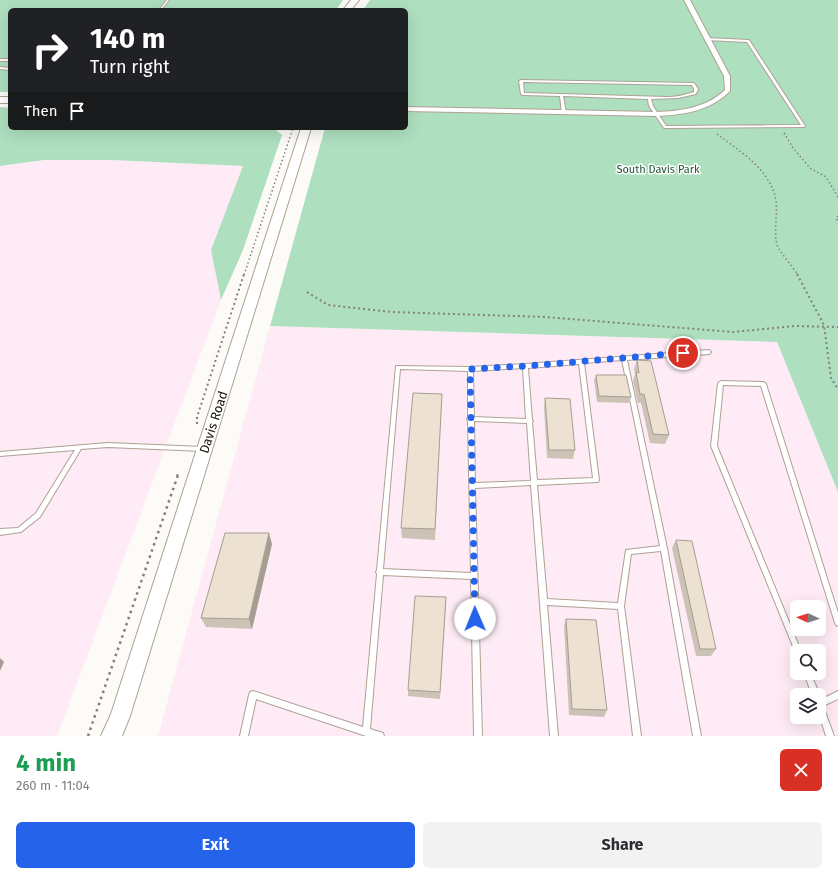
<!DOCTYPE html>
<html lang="en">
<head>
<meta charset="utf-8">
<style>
	:root { --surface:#fff; --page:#f2f2f3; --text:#2b2b33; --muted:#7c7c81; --accent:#2563eb }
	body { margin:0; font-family:"Fira Sans",sans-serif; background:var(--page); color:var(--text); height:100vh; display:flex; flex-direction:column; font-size:15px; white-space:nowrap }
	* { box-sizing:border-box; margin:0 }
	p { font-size:13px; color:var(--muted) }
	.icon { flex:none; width:22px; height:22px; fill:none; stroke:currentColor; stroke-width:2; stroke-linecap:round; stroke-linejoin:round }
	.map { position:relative; height:736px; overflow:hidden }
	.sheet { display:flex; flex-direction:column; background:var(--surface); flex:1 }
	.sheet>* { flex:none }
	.guide { position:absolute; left:8px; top:8px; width:400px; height:122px; border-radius:6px; box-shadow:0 4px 16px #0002; background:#202124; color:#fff; overflow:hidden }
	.needle { width:26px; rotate:273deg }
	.tools { position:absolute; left:790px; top:600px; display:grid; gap:8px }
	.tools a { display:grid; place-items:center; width:36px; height:36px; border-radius:6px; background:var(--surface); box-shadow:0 4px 16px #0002; font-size:20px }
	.pin { position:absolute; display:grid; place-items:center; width:34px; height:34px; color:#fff; margin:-17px; border:2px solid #fff; border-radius:50%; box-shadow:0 1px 4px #0007 }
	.me { position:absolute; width:44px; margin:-22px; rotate:359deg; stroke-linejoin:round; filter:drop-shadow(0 0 3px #0008) }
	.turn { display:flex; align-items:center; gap:14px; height:84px; padding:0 16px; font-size:18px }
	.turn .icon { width:52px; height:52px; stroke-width:2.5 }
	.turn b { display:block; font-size:28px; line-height:34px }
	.then { display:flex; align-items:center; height:38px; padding:0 16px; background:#0003; gap:8px; font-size:15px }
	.round { display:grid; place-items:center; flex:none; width:42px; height:42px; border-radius:6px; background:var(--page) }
	.head { display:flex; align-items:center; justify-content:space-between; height:68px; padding:0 16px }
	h1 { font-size:24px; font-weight:700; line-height:30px; color:#1e9e55 }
	.action { display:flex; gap:8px; margin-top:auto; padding:8px 16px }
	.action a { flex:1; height:46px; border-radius:6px; background:var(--accent); color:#fff; font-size:16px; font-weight:700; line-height:46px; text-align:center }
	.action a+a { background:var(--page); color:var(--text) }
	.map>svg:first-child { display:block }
	.industrial { fill:#feebf5; fill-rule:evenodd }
	.green { fill:#aedfbf }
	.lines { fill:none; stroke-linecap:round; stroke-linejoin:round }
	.lane-casing { stroke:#aea193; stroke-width:2 }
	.street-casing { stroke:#aea193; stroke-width:2 }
	.secondary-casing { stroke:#aea193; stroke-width:2 }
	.path-far2 { stroke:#83807c; stroke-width:1.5; stroke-dasharray:1.5 2.5; stroke-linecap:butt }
	.path-far1 { stroke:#83807c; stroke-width:2; stroke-dasharray:2 3; stroke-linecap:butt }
	.path { stroke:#83807c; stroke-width:2.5; stroke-dasharray:2.5 4; stroke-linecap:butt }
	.lane { fill:#fff; fill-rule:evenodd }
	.street { fill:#fff; fill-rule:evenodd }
	.secondary { fill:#fff; fill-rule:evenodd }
	.wall { fill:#ccc2b5 }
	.shaded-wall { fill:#a69e93 }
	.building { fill:#ede2d2; stroke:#a69e93 }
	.route { stroke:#2563eb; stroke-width:7; stroke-dasharray:0 12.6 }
	.labels { text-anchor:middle; stroke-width:3; stroke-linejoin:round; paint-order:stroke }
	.far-park-label { font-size:11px; fill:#1d5033; stroke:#fff }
	.street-label { font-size:13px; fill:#14100b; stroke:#fff }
</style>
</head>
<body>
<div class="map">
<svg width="838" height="736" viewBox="0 0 838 736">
	<rect width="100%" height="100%" fill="#fdfbf8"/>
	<g class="industrial">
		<polygon points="44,160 111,160 243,166 211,250 221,300 57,736 0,736 0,166"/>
		<path d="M270,326L777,342L838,492V736H158ZM797,607H819V629H797ZM797,651H819V673H797ZM797,695H819V717H797Z"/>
	</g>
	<g class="green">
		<polygon points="0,0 343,0 336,10 10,10 10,92 0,92"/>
		<polygon points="370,0 838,0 838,492 777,342 270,326 325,128 406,128 406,10 363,10"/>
		<polygon points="0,107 10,108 10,128 274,128 282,135 243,250 221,300 211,250 243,166 111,160 44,160 0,166"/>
	</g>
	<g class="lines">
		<defs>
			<g id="lane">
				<polygon points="167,0 169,0 161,10 159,10"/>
				<path d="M707,38L749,40L805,126L804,127L665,128H664L649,106L648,99L563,96L566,113L564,114L562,113L560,96L523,95L521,94L519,81L521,80L693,83H694L698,89L696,94L678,98L651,99L653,106L666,126L801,125L747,42L706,40V38ZM523,82L692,85L694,89V92C685,95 676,97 667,97L524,93Z"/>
				<rect x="0" y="59" width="10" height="2"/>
				<polygon points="0,67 10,68 10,70 0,69"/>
				<path d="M709,350L711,352L709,354L627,360L667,548L701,736H693L661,551L631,554L624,606L641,736H633L618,609L547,605L558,736H550L531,485L475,488L482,736H474L471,579L383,575L370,729L383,733L384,736H366L256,699L248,736H240L249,695L250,692L253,691L363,727L377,574L376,572L377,570L396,366L470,367L525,364ZM622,360L660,546L626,550L618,603L547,599L537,485L598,482L599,480L584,363ZM579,364L593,478L537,480L532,422L533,421L532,420L528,368ZM523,368L526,419L474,417L473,371ZM400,369L468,371V417L467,419L468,421L471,573L383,569ZM474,421L527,423L531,481L475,483Z"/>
				<polygon points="721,381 763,382 765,383 766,384 838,613 838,626 836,625 835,623 761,386 723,385 717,446 801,651 797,651 797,654 796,653 795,651 711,446 718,383"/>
				<polygon points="108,443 203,447 205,447 206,449 205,451 203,451 108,447 81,449 40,517 21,532 0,535 0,529 18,528 36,513 75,450 0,456 0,452"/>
				<polygon points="804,673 810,673 820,695 819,696 819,695 812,695"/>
				<polygon points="838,691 838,699 823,706 834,736 826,736 819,714 819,699 820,700"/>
			</g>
			<path id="street" d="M684,0H690L730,76V91C710,111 683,115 656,116L406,111V107L656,112C681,111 706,108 725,90L724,76Z"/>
			<g id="secondary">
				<polygon points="351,0 359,0 351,10 343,10"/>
				<rect x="0" y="97" width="10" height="6"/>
				<polygon points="301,128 311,128 130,716 122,736 101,736 111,714"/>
			</g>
		</defs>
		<use href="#lane" class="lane-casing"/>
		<use href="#street" class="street-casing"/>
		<use href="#secondary" class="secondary-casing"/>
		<g class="path-far2">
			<polyline points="784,133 793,148 810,168 826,177 838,197"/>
			<path d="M717,134C738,150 768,168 775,196C779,212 773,229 777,245C779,251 793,267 798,275"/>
			<polyline points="838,216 836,218 838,221"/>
			<polyline points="244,275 293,128"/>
		</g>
		<g class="path-far1">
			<polyline points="797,274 824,325 831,378 838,389"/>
			<polyline points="307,292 328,305 392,312 545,317 733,332 795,326 838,327"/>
			<polyline points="197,424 197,417 244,274"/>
			<polyline points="177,476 179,472"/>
		</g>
		<polyline class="path" points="88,736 178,475"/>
		<use href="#lane" class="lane"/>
		<use href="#street" class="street"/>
		<use href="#secondary" class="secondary"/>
	</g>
	<g class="wall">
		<polygon points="637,360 669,435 665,444 650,443 641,403 638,403 633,381 635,374 634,369"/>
		<polygon points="596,375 631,397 629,403 597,402 594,380"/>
		<polygon points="442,394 435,540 402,538 401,528"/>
		<polygon points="545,398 575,450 573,459 547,458 544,407"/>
		<polygon points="676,540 716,649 711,656 696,656 672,548"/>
		<polygon points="272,544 252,629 206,627 201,618"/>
		<polygon points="446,597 440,699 408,696 408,690"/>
		<polygon points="566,619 607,710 604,717 569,715 564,626"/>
	</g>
	<g class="shaded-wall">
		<polygon points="269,533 272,544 252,629 249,619"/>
		<polygon points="0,658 4,662 0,671"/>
	</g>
	<g class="building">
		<polygon points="637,360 651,361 669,435 653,434 644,394 640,394 636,372 639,373"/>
		<polygon points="596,375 626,375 631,397 599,396"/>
		<polygon points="413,393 442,394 435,529 401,528"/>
		<polygon points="545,398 570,399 575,450 549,450"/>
		<polygon points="225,533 269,533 249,619 201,618"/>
		<polygon points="676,540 692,541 716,649 700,649"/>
		<polygon points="415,596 446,597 440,692 408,690"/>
		<polygon points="566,619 596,620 607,710 572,709"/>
	</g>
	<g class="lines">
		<polyline class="route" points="475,619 470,369 526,366 683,353"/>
	</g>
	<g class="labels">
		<g class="far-park-label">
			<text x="658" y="173">South Davis Park</text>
		</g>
		<g class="street-label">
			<text transform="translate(213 422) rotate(-72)" y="5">Davis Road</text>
		</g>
	</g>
</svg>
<div class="tools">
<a><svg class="needle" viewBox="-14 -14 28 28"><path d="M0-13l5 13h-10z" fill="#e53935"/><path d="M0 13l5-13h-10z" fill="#7c7c81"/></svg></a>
<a><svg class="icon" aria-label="search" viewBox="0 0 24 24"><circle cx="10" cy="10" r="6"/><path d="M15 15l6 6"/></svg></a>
<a><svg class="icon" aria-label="layers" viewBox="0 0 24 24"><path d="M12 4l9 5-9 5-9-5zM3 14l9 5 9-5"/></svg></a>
</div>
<div class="pin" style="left:683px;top:353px;background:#d93025"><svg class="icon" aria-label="arrive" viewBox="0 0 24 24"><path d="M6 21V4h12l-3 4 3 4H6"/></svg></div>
<svg class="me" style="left:475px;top:619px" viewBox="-20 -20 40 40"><circle r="19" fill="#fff"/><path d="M0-13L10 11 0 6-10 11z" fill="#2563eb"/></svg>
<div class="guide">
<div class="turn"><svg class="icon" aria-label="right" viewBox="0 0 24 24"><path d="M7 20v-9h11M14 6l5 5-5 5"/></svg><div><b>140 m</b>Turn right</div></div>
<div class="then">Then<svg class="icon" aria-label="arrive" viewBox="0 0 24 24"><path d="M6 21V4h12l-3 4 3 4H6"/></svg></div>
</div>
</div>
<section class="sheet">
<div class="head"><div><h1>4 min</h1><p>260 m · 11:04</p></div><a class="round" style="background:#d93025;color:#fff"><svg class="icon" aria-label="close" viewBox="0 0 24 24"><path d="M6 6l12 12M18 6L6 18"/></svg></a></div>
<div class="action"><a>Exit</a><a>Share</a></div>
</section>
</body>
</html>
